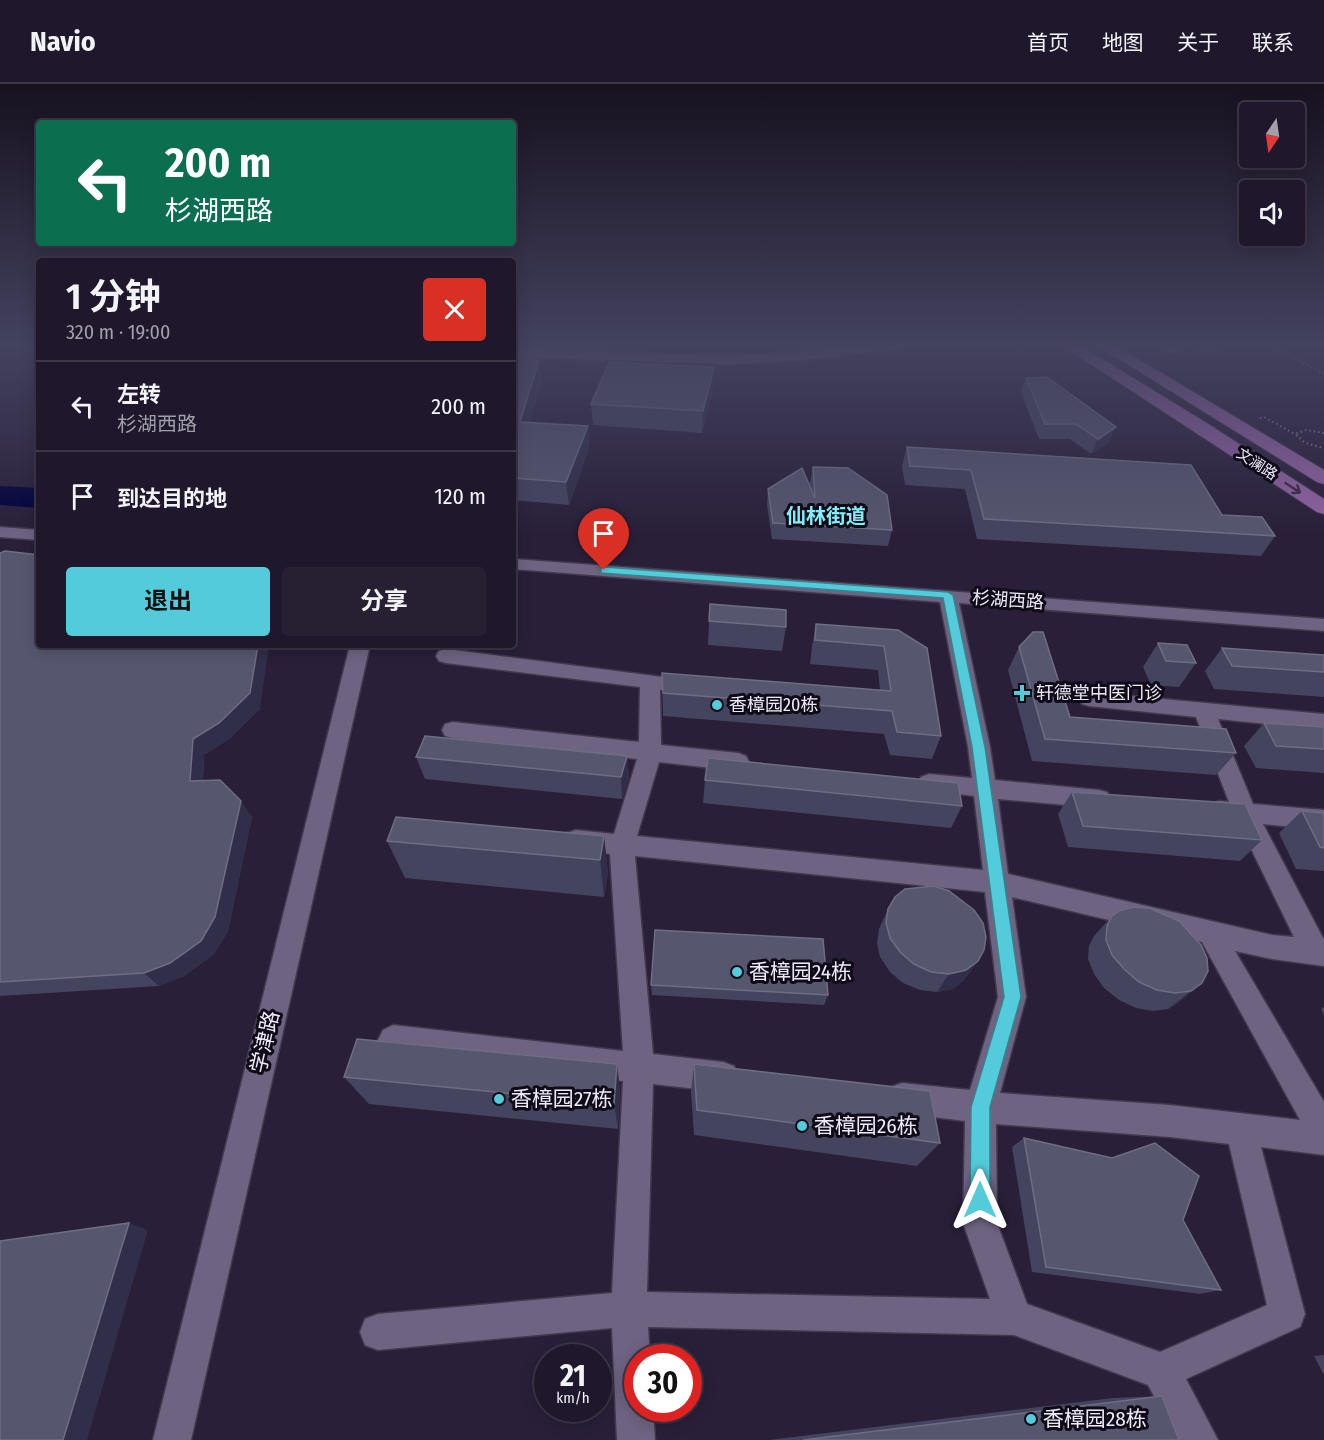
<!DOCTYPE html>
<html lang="zh">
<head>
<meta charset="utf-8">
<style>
	:root { --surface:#1f172b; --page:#272033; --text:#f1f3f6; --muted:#a19fa9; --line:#3c3647; --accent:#53cbdb }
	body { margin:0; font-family:"Fira Sans Condensed","Noto Sans SC",sans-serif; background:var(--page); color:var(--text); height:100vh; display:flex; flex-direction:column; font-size:22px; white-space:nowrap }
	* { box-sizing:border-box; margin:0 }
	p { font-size:20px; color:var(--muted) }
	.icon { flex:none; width:33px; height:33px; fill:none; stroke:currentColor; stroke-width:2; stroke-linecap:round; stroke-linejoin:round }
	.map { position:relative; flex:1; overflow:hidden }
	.sheet { position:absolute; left:36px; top:174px; width:480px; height:390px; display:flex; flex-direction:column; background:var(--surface); border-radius:6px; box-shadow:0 3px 15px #0003,0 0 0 2px var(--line) }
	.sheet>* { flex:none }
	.top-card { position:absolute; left:36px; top:36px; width:480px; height:126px; border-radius:6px; box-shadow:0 3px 15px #0003,0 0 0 2px var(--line); background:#0b6e4f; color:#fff; overflow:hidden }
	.needle { width:39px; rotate:193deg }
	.tools { position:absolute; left:1239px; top:18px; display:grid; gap:12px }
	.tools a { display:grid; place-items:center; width:66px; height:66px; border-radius:6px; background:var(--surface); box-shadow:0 3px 15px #0003,0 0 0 2px var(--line); font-size:30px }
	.speed { position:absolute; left:534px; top:1260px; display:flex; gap:12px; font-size:30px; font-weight:700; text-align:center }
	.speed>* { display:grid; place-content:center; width:78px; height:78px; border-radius:50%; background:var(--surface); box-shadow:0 3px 15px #0003,0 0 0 2px var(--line); line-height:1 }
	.speed small { font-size:15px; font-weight:400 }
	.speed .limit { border:9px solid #d22; background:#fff; color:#111 }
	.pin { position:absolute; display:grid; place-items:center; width:51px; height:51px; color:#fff; margin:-62px -26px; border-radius:50% 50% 50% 0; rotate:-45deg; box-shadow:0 0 6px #0007 }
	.pin .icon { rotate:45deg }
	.me { position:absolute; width:66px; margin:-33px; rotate:0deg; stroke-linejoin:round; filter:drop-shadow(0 0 4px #0008) }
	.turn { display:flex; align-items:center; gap:21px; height:126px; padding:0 30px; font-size:27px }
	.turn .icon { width:78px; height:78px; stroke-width:2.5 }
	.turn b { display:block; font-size:42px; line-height:51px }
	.round { display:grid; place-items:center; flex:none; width:63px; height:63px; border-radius:6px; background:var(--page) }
	.summary { display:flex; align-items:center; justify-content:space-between; height:102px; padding:0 30px }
	h1 { font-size:36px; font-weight:700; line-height:45px }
	.button { display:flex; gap:12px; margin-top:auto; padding:12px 30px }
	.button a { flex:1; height:69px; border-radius:6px; background:var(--accent); color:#111; font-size:24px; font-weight:700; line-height:69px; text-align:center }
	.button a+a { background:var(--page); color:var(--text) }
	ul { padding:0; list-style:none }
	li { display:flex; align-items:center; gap:18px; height:90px; padding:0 30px; border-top:2px solid var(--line) }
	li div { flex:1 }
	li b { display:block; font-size:22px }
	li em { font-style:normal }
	header { display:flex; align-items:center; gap:36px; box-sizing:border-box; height:84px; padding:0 30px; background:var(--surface); border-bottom:2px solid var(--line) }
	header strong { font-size:28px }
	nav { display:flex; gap:33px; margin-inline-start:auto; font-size:21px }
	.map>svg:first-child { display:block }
	.water { fill:#00003b }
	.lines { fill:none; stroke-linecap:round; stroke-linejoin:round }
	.minor-casing { stroke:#42394f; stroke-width:3 }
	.major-casing { stroke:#42394f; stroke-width:2 }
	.path { stroke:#81798f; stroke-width:2; stroke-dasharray:1.5 3; stroke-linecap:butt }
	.minor { fill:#6e6381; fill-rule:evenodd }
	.major { fill:#9263a4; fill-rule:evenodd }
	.wall { fill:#44445f }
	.shaded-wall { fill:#312e49 }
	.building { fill:#56566f; stroke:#6e6d85; stroke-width:1.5 }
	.oneway { stroke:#3e2a48 }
	.route { fill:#53cbdb; stroke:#36848e; stroke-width:1.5 }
	.poi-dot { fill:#53cbdb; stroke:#100c17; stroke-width:2 }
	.labels { text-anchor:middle; stroke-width:6; stroke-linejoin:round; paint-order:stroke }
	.far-street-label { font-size:15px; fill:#eee8f9; stroke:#100c17 }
	.street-label { font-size:18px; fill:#eee8f9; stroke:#100c17 }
	.poi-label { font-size:18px; fill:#eee8f9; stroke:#100c17; text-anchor:start }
	.far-district-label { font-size:20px; font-weight:bold; fill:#83edfc; stroke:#100c17 }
	.near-poi-label { font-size:21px; fill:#eee8f9; stroke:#100c17; text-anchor:start }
	.near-street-label { font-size:21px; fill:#eee8f9; stroke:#100c17 }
</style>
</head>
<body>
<header>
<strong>Navio</strong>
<nav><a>首页</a><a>地图</a><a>关于</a><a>联系</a></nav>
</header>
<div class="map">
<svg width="1324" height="1356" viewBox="0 0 1324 1356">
	<rect width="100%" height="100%" fill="#291f39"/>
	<polygon class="water" points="0,402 39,404 39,424 0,421"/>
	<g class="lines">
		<defs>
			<g id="minor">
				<polygon points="869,260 909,260 903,264 802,276 729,280 513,273 513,265 729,272 802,268"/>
				<polygon points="1157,260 1172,260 1179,266 1177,269 1169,269"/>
				<polygon points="0,443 39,446 39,456 0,453"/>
				<path d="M513,475L1324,535V547L959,519L990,663L995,696L1099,706L1107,708L1111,715L1107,722L1099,724L998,715L1008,790L1272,851L1294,853L1238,738L1211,734L1207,727L1211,720L1219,717L1229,718L1196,633L1089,622L1082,620L1079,615L1082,610L1089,608L1324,630V646L1218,635L1253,720L1324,726V746L1263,740L1324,856V882L1272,875L1235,867L1324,1018V1071L1261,1063L1305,1230L1300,1243L1186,1295L1218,1356H1178L1148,1301L1014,1251L648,1243L650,1274H638V1324H653L655,1356H617L612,1244L378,1266L365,1261L360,1248L365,1235L378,1230L612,1209L623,997L393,971L383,966L378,956L383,946L393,941L623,967L610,770L567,763L564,756L567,749L576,746L614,750L637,675L453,654L445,652L442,646L445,640L453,638L639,658L640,603L446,579L439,577L436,572L439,567L446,565L670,594L673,599L670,604L660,606L661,661L738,669L746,672L749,678L746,684L738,687L659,678L637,752L983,786L974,712L921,705L917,699L921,693L929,690L972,694L968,663L940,518L513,485ZM635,772L985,808L998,913L970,1006L902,999L891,1003L887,1014L891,1025L902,1029L965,1037L963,1139L990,1215L647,1208L653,1000L723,1008L734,1004L738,993L734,982L723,978L653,970ZM1012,813L1202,858L1300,1036L1170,1021L1000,1009L1026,913ZM996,1040L1170,1053L1229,1060L1267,1221L1160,1268L1027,1220L997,1139Z"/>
				<polygon points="350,561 370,561 191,1356 153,1356"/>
			</g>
			<g id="major">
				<polygon points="1060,260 1078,260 1213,343 1324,415 1324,430 1317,428"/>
				<polygon points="1095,260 1113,260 1324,386 1324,400 1317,398"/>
			</g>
		</defs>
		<use href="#minor" class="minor-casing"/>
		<use href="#major" class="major-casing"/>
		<g class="path">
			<polyline points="1267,260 1324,290"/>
			<polyline points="1188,270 1246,260"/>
			<polyline points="1260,334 1264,333 1295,350"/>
			<polyline points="1324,349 1306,346 1295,350 1305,359 1324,364"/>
		</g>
		<use href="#minor" class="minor"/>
		<use href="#major" class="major"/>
	</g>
	<g class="wall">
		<polygon points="513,274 542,297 529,339 588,342 589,364 569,421 513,416"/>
		<polygon points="1026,294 1109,358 1091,370 1070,355 1039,355 1021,308"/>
		<polygon points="713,304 702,349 593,341 591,320"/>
		<polygon points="907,363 1222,431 1275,452 1261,472 977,455 965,405 905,401 902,382"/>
		<polygon points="813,383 892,446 888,462 772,455 767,421 768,405 810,404 810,399"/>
		<polygon points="0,469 260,625 229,655 204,671 203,696 252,733 228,847 214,870 184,892 159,902 0,912"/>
		<polygon points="710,520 786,543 782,567 708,561"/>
		<polygon points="816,540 898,546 941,652 932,675 890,671 884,650 663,632 662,589 880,606 878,586 810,580 812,563"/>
		<polygon points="1158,559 1196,579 1179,603 1151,601 1143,583"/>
		<polygon points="1019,563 1070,633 1236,669 1216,691 1032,677 1008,586"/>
		<polygon points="1222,564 1324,571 1324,613 1214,605 1205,587"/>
		<polygon points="1264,639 1324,643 1324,689 1256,684 1244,662"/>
		<polygon points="627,672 629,694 622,715 425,695 416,673"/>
		<polygon points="705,696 962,722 951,744 703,719"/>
		<polygon points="1072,708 1262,756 1240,777 1068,763 1058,730"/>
		<polygon points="1302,727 1324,729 1324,787 1296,785 1279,749"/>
		<polygon points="604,752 608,789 604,813 405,794 387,757"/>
		<polygon points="888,825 978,877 964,896 953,905 937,908 920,906 903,899 890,888 880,873 877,859 879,845"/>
		<polygon points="1112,832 1202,899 1179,918 1168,925 1153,927 1136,924 1119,916 1104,904 1094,890 1088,875 1089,862 1094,852"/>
		<polygon points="651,901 828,911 824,921 652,911"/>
		<polygon points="1324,923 1324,932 1321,925"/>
		<polygon points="617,980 620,1008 618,1045 369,1020 344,993"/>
		<polygon points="694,980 940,1059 917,1082 694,1051 691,1008"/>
		<polygon points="1024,1054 1183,1136 1221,1206 1200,1210 1032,1188 1012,1063"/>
		<polygon points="1324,1271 1324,1291 1314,1272"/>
		<polygon points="1162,1312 1179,1356 769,1356 1113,1314"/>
	</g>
	<g class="shaded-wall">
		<polygon points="539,276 542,297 523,360 520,338"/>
		<polygon points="714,283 713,304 702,349 703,327"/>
		<polygon points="588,342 589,364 569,421 566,398"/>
		<polygon points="1116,343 1109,358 1091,370 1098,355"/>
		<polygon points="258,561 269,561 260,625 229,655 204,671 202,712 190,697 193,655"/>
		<polygon points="627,672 629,694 622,715 621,693"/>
		<polygon points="241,717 252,733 228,847 214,870 184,892 159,902 144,889"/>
		<polygon points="604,752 608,789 604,813 600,776"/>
		<polygon points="978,877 964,896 953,905 937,908 949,890"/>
		<polygon points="1202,899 1179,918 1168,925 1191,907"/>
		<polygon points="617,980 620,1008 618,1045 614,1020"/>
		<polygon points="129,1139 148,1146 87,1356 63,1356"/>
	</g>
	<g class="building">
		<polygon points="513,274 539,276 520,338 588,342 566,398 513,394"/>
		<polygon points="609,278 714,283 703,327 591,320"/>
		<polygon points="1047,293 1116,343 1098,355 1076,340 1045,340 1026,294"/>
		<polygon points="907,363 1191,381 1222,431 1262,433 1275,452 984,435 971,386 910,382"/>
		<polygon points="813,383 848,384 887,411 892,446 773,439 768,405 802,384 815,414"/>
		<polygon points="5,467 39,471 39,561 258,561 250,609 219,639 193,655 190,697 220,696 241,717 215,833 201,857 170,879 144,889 0,898 0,469"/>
		<polygon points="710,520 786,526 786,543 709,537"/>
		<polygon points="816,540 898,546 927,564 941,652 897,648 892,627 663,609 662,589 891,607 884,562 815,556"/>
		<polygon points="1033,548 1043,548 1070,633 1226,645 1236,669 1045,655 1019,563"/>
		<polygon points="1158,559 1187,561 1196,579 1166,577"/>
		<polygon points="1222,564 1324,571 1324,588 1232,582"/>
		<polygon points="1264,639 1324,643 1324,665 1276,662"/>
		<polygon points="425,652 627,672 621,693 416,673"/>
		<polygon points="708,674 958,699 962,722 705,696"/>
		<polygon points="1072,708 1245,720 1262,756 1083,742"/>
		<polygon points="1302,727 1324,729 1324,764 1320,763"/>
		<polygon points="396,733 604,752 600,776 387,757"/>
		<polygon points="934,802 949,807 974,826 983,839 986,853 984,866 978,877 966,886 949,890 931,888 914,880 900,868 890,854 886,839 888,825 895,813 905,805"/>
		<polygon points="1134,823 1149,824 1179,837 1201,861 1207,874 1208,887 1202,899 1191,907 1175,909 1157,906 1139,898 1124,885 1112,871 1106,856 1107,842 1112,832 1121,826"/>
		<polygon points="655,846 823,855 828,911 651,901"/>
		<polygon points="357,955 617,980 614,1020 344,993"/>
		<polygon points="694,980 930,1007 940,1059 697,1026"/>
		<polygon points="1024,1054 1112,1074 1155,1059 1199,1092 1183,1136 1221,1206 1046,1183"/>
		<polygon points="129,1139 63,1356 0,1356 0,1157"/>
		<polygon points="1162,1312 1179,1356 803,1356"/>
	</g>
	<defs><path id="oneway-shaft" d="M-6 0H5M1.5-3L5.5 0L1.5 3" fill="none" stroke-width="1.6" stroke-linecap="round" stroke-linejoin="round" transform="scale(1.5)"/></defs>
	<use class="oneway" href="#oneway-shaft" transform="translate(1293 404) rotate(33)"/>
	<linearGradient id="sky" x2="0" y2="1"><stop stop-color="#17111f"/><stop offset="0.58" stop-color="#43425f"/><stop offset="1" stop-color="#43425f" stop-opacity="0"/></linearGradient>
	<rect width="1324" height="450" fill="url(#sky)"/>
	<polygon class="route" points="604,483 948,508 953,511 985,663 1021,913 990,1023 990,1116 987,1123 980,1126 973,1123 970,1116 971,1023 1004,913 972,663 943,514 601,489 601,484"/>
	<g class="poi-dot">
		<path d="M1019 600h6v6h6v6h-6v6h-6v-6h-6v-6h6z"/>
		<circle cx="717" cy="621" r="6"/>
		<circle cx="737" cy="888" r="6"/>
		<circle cx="499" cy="1015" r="6"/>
		<circle cx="802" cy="1042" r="6"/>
		<circle cx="1031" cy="1335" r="6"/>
	</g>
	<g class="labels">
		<g class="far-street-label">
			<text transform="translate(1257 380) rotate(33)" y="5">文澜路</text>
		</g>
		<g class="street-label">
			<text transform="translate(1008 516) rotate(4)" y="6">杉湖西路</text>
		</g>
		<g class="poi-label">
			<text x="1036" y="615">轩德堂中医门诊</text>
			<text x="729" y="627">香樟园20栋</text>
		</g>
		<g class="far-district-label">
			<text x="826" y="439">仙林街道</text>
		</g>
		<g class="near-poi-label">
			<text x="749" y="895">香樟园24栋</text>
			<text x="511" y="1022">香樟园27栋</text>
			<text x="814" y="1049">香樟园26栋</text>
			<text x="1043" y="1342">香樟园28栋</text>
		</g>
		<g class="near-street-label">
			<text transform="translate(265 958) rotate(-77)" y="7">学津路</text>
		</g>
	</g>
</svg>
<div class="tools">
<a><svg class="needle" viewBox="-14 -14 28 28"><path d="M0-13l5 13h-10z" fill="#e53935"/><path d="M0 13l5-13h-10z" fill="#a19fa9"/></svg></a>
<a><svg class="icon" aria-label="sound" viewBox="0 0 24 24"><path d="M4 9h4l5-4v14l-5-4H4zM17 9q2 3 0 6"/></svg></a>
</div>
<div class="speed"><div>21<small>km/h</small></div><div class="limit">30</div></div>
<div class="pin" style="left:604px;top:486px;background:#d93025"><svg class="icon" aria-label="arrive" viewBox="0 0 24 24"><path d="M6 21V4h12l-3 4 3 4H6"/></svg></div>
<svg class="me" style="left:980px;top:1116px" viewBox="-20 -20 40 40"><path d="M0-17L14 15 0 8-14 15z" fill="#53cbdb" stroke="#fff" stroke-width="4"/></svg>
<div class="top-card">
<div class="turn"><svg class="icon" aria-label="left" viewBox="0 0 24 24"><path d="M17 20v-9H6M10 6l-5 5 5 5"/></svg><div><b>200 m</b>杉湖西路</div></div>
</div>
<section class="sheet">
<div class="summary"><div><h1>1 分钟</h1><p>320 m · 19:00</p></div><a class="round" style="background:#d93025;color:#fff"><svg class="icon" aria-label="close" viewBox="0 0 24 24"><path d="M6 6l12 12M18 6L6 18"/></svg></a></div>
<ul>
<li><svg class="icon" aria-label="left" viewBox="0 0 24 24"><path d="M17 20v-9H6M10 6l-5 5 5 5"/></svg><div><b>左转</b><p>杉湖西路</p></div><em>200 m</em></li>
<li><svg class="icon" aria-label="arrive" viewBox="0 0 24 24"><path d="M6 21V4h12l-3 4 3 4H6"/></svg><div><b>到达目的地</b></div><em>120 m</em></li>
</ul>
<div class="button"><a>退出</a><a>分享</a></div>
</section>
</div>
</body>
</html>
